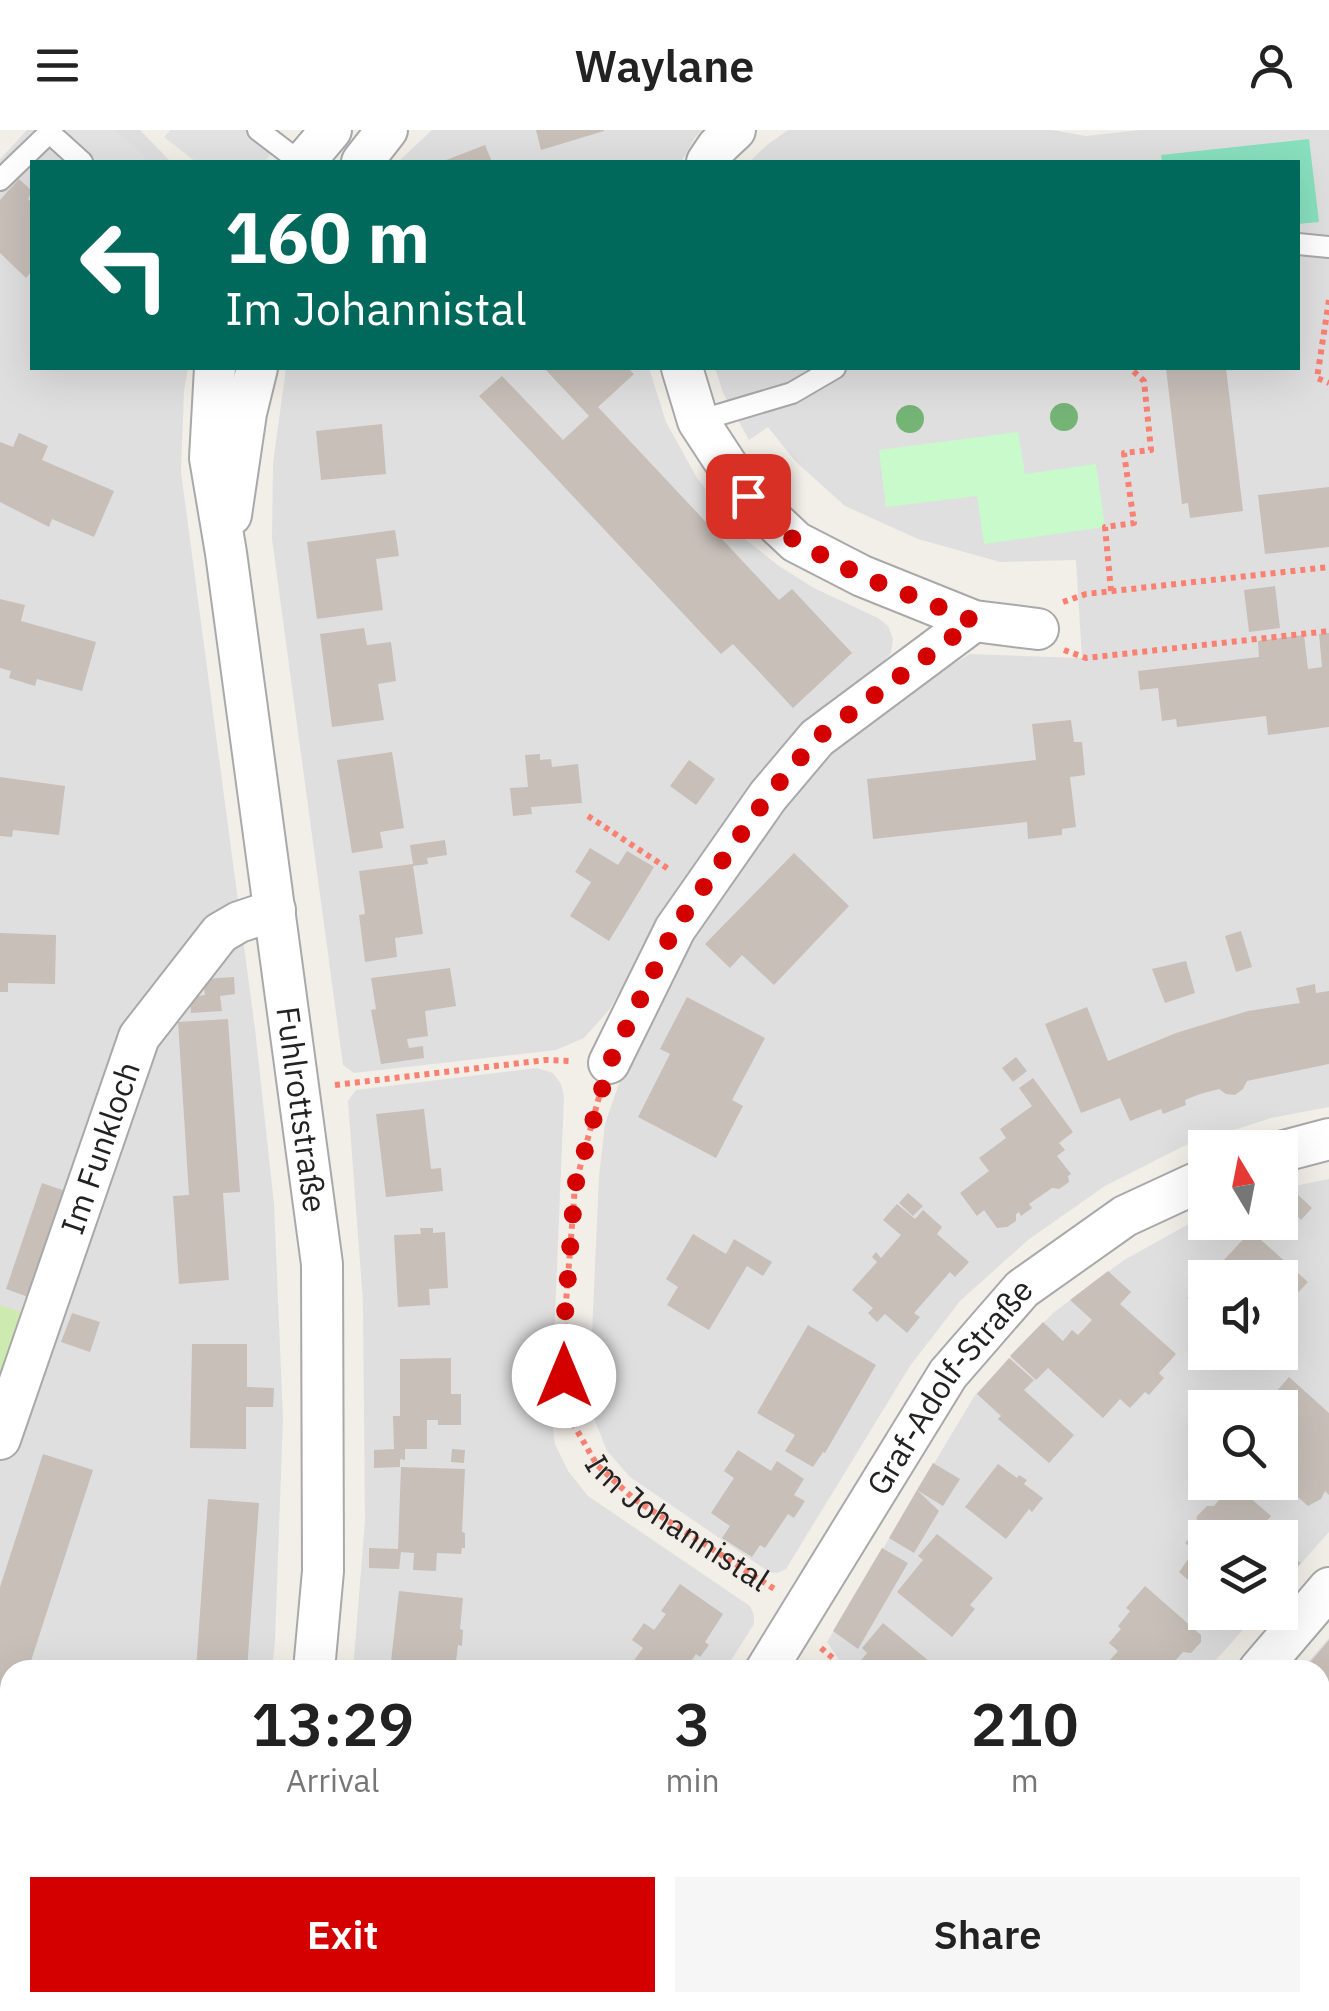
<!DOCTYPE html>
<html lang="en">
<head>
<meta charset="utf-8">
<style>
	:root { --surface:#fff; --page:#f6f6f6; --text:#222; --muted:#767676; --accent:#d40000 }
	body { margin:0; font-family:"IBM Plex Sans",sans-serif; background:var(--page); color:var(--text); height:100vh; display:flex; flex-direction:column; font-size:38px; white-space:nowrap }
	* { box-sizing:border-box; margin:0 }
	p { font-size:32px; color:var(--muted) }
	.icon { flex:none; width:55px; height:55px; fill:none; stroke:currentColor; stroke-width:2; stroke-linecap:round; stroke-linejoin:round }
	.map { position:relative; flex:1; overflow:hidden }
	.drawer { position:absolute; left:0px; top:1530px; width:1330px; height:352px; display:flex; flex-direction:column; background:var(--surface); border-radius:30px 30px 0 0; box-shadow:0 10px 40px #0002 }
	.drawer>* { flex:none }
	.hud { position:absolute; left:30px; top:30px; width:1270px; height:210px; border-radius:0px; box-shadow:0 10px 40px #0002; background:#00695c; color:#fff; overflow:hidden }
	.needle { width:65px; rotate:350deg }
	.tools { position:absolute; left:1188px; top:1000px; display:grid; gap:20px }
	.tools a { display:grid; place-items:center; width:110px; height:110px; border-radius:0px; background:var(--surface); box-shadow:0 10px 40px #0002; font-size:50px }
	.pin { position:absolute; display:grid; place-items:center; width:85px; height:85px; color:#fff; margin:-42px; border-radius:20px; box-shadow:0 5px 15px #0006 }
	.me { position:absolute; width:110px; margin:-55px; rotate:0deg; stroke-linejoin:round; filter:drop-shadow(0 0 8px #0008) }
	.turn { display:flex; align-items:center; gap:35px; height:210px; padding:0 30px; font-size:45px }
	.turn .icon { width:130px; height:130px; stroke-width:2.5 }
	.turn b { display:block; font-size:70px; line-height:85px }
	.eta { display:flex; justify-content:space-evenly; align-items:center; height:170px; text-align:center }
	.eta b { font-size:60px; font-weight:600; line-height:70px }
	.cta { display:flex; gap:20px; margin-top:auto; padding:20px 30px }
	.cta a { flex:1; height:115px; border-radius:0px; background:var(--accent); color:#fff; font-size:40px; font-weight:600; line-height:115px; text-align:center }
	.cta a+a { background:var(--page); color:var(--text) }
	header { display:flex; justify-content:space-between; align-items:center; height:130px; padding:0 30px; background:var(--surface); font-size:45px; font-weight:600 }
	.map>svg:first-child { display:block }
	.residential { fill:#e0dfdf; fill-rule:evenodd }
	.grass { fill:#cdebb0 }
	.park { fill:#c8facc }
	.pitch { fill:#88e0be }
	.parking { fill:#e2e2e2 }
	.building { fill:#c7bfb8 }
	.lines { fill:none; stroke-linecap:round; stroke-linejoin:round }
	.lane-casing { stroke:#a9a9a9; stroke-width:24 }
	.street-casing { stroke:#a9a9a9; stroke-width:44 }
	.path { stroke:#fa8072; stroke-width:6; stroke-dasharray:5 5; stroke-linecap:butt }
	.lane { stroke:#fff; stroke-width:20 }
	.street { stroke:#fff; stroke-width:40 }
	.tree { fill:#74b475 }
	.route { stroke:#d40000; stroke-width:18; stroke-dasharray:0 32.4 }
	.labels { text-anchor:middle; stroke-width:8; stroke-linejoin:round; paint-order:stroke }
	.street-label { font-size:32px; fill:#222; stroke:#fff }
</style>
</head>
<body>
<header><svg class="icon" aria-label="menu" viewBox="0 0 24 24"><path d="M4 6h16M4 12h16M4 18h16"/></svg>Waylane<svg class="icon" aria-label="person" viewBox="0 0 24 24"><circle cx="12" cy="8" r="4"/><path d="M4 21q1-7 8-7t8 7"/></svg></header>
<div class="map">
<svg width="1329" height="1881" viewBox="0 0 1329 1881">
	<rect width="100%" height="100%" fill="#f2efe9"/>
	<g class="residential">
		<polygon points="27,0 140,0 171,32 32,32 32,238 188,238 184,261 181,342 255,899 274,1074 283,1288 275,1510 272,1540 10,1540 10,1872 201,1873 196,1881 0,1881 0,29"/>
		<polygon points="432,0 702,0 696,6 681,32 398,32"/>
		<polygon points="788,0 1052,0 1086,6 1140,0 1329,0 1329,977 1271,988 1182,1017 1105,1056 1028,1110 960,1171 910,1236 786,1439 777,1443 769,1442 630,1347 607,1321 593,1286 590,1249 599,1046 605,994 624,939 691,809 804,649 859,597 928,549 970,524 1082,528 1076,430 1000,432 918,409 845,376 795,331 768,297 749,310 723,263 715,238 1298,238 1298,32 749,32 767,15"/>
		<polygon points="286,238 649,238 666,292 697,348 745,409 779,436 814,458 878,488 888,496 893,509 891,523 883,532 807,593 775,627 688,744 609,880 584,908 556,920 354,943 343,935 272,409 273,333"/>
		<polygon points="537,938 553,943 561,954 564,966 551,1283 555,1314 568,1341 588,1366 750,1476 754,1485 754,1494 725,1540 353,1540 365,1391 363,1172 348,971 356,960"/>
		<path d="M1329,1049V1402L1280,1457V1408H1205V1482L1258,1483L1207,1540H846L827,1512L975,1265L1053,1183L1124,1130L1205,1085V1092H1280V1059ZM1205,1148H1280V1222H1205ZM1205,1278H1280V1352H1205Z"/>
		<polygon points="1329,1508 1329,1881 1233,1881 1211,1873 1320,1872 1320,1540 1301,1540"/>
		<polygon points="475,1872 942,1873 936,1881 460,1881"/>
		<polygon points="1027,1872 1160,1873 1172,1881 1020,1881"/>
	</g>
	<polygon class="grass" points="0,1175 31,1185 0,1272"/>
	<polygon class="park" points="1018,302 1025,344 1096,334 1105,397 984,414 977,366 886,377 879,320"/>
	<polygon class="pitch" points="1309,9 1319,92 1298,94 1298,32 1162,32 1161,25"/>
	<g class="parking">
		<polygon points="58,0 116,0 145,27 140,32 58,32 69,20"/>
		<polygon points="171,0 278,0 283,4 265,32 196,32 164,7"/>
	</g>
	<g class="building">
		<polygon points="536,0 604,0 604,1 541,20"/>
		<polygon points="485,15 492,32 441,32"/>
		<polygon points="19,49 32,61 28,69 32,73 32,141 26,148 0,123 0,70"/>
		<polygon points="544,238 628,238 634,244 598,277 779,470 792,459 852,523 793,578 733,514 721,524 479,266 502,246 563,310 589,286"/>
		<polygon points="1166,238 1226,238 1243,381 1190,388 1188,373 1182,374"/>
		<polygon points="382,294 386,344 321,350 316,301"/>
		<polygon points="19,303 48,316 42,330 114,361 94,407 52,389 49,397 0,372 0,312 13,317"/>
		<polygon points="1329,357 1329,417 1265,424 1258,365"/>
		<polygon points="395,400 399,426 376,429 383,480 317,489 307,412"/>
		<polygon points="1275,456 1280,498 1249,502 1244,460"/>
		<polygon points="0,469 25,475 21,491 96,512 82,561 37,549 35,556 9,548 11,541 0,538"/>
		<polygon points="364,498 367,515 391,512 396,551 378,554 384,590 332,597 320,504"/>
		<polygon points="1329,503 1329,597 1268,605 1266,586 1177,597 1176,589 1162,591 1158,558 1140,560 1138,541 1259,527 1258,511 1304,505 1308,539 1322,537 1319,504"/>
		<polygon points="1071,590 1074,612 1082,612 1085,645 1070,647 1076,697 1062,699 1062,705 1028,709 1027,692 873,709 867,649 1036,630 1032,594"/>
		<polygon points="392,622 404,698 380,702 383,718 352,723 337,630"/>
		<polygon points="540,624 540,630 551,629 552,637 578,634 582,673 531,677 532,684 513,686 510,658 528,657 525,625"/>
		<polygon points="689,630 715,649 696,675 670,656"/>
		<polygon points="0,647 65,656 59,705 13,700 12,707 0,706"/>
		<polygon points="445,710 447,725 427,728 428,734 413,736 423,804 395,808 397,827 365,832 359,785 365,784 359,741 413,734 410,715"/>
		<polygon points="590,718 618,735 627,721 654,737 609,811 570,786 591,752 575,742"/>
		<polygon points="794,723 849,776 774,855 742,825 730,838 705,814"/>
		<polygon points="1241,801 1252,837 1236,842 1225,806"/>
		<polygon points="0,803 56,805 55,854 8,853 8,862 0,862"/>
		<polygon points="1186,831 1195,863 1165,873 1152,839"/>
		<polygon points="450,838 456,876 425,881 428,906 407,909 409,918 423,916 424,928 381,934 371,880 376,879 371,848"/>
		<polygon points="234,847 235,864 220,866 222,881 191,883 190,867 205,865 203,849"/>
		<polygon points="1315,854 1316,863 1329,861 1329,934 1247,951 1243,959 1235,965 1226,964 1219,959 1200,964 1185,970 1186,975 1163,984 1161,979 1130,991 1120,968 1081,983 1045,894 1087,877 1108,931 1176,903 1248,881 1300,873 1296,858"/>
		<polygon points="687,867 765,908 732,970 743,976 716,1028 638,987 670,924 660,919"/>
		<polygon points="228,889 240,1062 223,1063 229,1150 179,1154 173,1066 189,1065 178,892"/>
		<polygon points="1016,927 1027,941 1013,952 1002,938"/>
		<polygon points="1033,948 1073,1002 1059,1013 1065,1020 1057,1026 1071,1044 1068,1046 1069,1052 1059,1059 1052,1058 1029,1074 1032,1078 1021,1086 1019,1082 1016,1084 1016,1091 1007,1097 997,1098 984,1080 977,1086 960,1063 989,1041 979,1028 1006,1008 1000,999 1032,976 1019,958"/>
		<polygon points="424,979 431,1039 441,1038 443,1061 386,1067 376,984"/>
		<polygon points="42,1053 71,1063 34,1169 6,1159"/>
		<polygon points="1290,1057 1312,1078 1301,1090 1294,1083 1283,1095 1280,1093 1280,1068"/>
		<polygon points="908,1063 923,1076 913,1086 899,1073"/>
		<polygon points="897,1074 915,1089 923,1080 942,1097 937,1104 969,1132 955,1147 950,1142 914,1183 920,1187 907,1203 885,1184 877,1192 868,1183 873,1178 852,1160 877,1132 872,1127 876,1122 881,1128 901,1105 883,1090"/>
		<polygon points="420,1098 433,1098 433,1103 445,1102 448,1158 429,1159 430,1175 398,1177 394,1105 421,1104"/>
		<polygon points="1251,1101 1308,1152 1280,1182 1280,1148 1207,1148"/>
		<polygon points="693,1104 726,1124 734,1109 772,1132 763,1146 747,1136 709,1200 667,1175 678,1157 666,1149"/>
		<polygon points="1108,1141 1131,1162 1120,1174 1176,1224 1159,1243 1164,1248 1149,1265 1145,1262 1130,1278 1120,1269 1103,1288 1048,1238 1036,1250 1010,1226 1043,1192 1063,1211 1072,1200 1078,1205 1092,1190 1070,1170"/>
		<polygon points="1205,1149 1205,1185 1187,1168"/>
		<polygon points="72,1183 100,1192 90,1222 61,1212"/>
		<polygon points="808,1195 876,1235 825,1323 823,1322 813,1337 785,1321 795,1305 757,1283"/>
		<polygon points="192,1214 247,1214 247,1257 274,1258 273,1277 246,1277 246,1319 190,1318"/>
		<polygon points="451,1228 451,1264 461,1264 461,1295 438,1295 438,1290 427,1290 427,1319 405,1319 405,1330 400,1329 400,1337 374,1338 374,1320 394,1319 393,1286 400,1286 400,1229"/>
		<polygon points="1009,1228 1034,1250 1024,1260 1074,1305 1049,1333 998,1289 1001,1286 977,1264"/>
		<polygon points="1289,1247 1329,1283 1329,1365 1325,1361 1321,1369 1308,1376 1289,1359 1284,1365 1272,1355 1274,1352 1280,1352 1280,1278 1262,1278"/>
		<polygon points="452,1319 465,1320 464,1333 451,1332"/>
		<polygon points="738,1320 771,1341 777,1331 804,1349 794,1365 805,1371 794,1388 788,1384 765,1418 760,1415 752,1427 722,1408 730,1396 711,1383 734,1348 724,1341"/>
		<polygon points="43,1324 93,1340 28,1540 10,1540 10,1566 0,1563 0,1457"/>
		<polygon points="933,1333 960,1349 943,1376 917,1360 939,1381 914,1423 889,1408 917,1360"/>
		<polygon points="998,1334 1017,1348 1019,1345 1027,1350 1024,1354 1043,1368 1032,1382 1029,1379 1006,1409 965,1377"/>
		<polygon points="401,1337 465,1339 462,1402 465,1403 465,1418 462,1418 461,1424 437,1423 436,1441 413,1440 414,1423 401,1422 399,1439 369,1438 369,1418 398,1419"/>
		<polygon points="1233,1353 1271,1386 1263,1395 1278,1408 1205,1408 1205,1465 1179,1442 1194,1421 1185,1413 1199,1398 1196,1395 1197,1386 1207,1376 1214,1376"/>
		<polygon points="208,1369 259,1373 247,1540 196,1540"/>
		<polygon points="937,1404 993,1448 970,1475 975,1479 952,1507 897,1462 923,1430 918,1426"/>
		<polygon points="1280,1416 1301,1433 1280,1457"/>
		<polygon points="882,1418 908,1433 858,1519 833,1501"/>
		<polygon points="680,1454 723,1484 705,1512 709,1515 700,1527 696,1524 685,1540 627,1540 643,1518 632,1510 644,1493 654,1500 666,1484 661,1481"/>
		<polygon points="1145,1456 1201,1505 1201,1512 1191,1523 1183,1522 1167,1540 1101,1540 1118,1521 1109,1513 1121,1499 1118,1496 1130,1481 1126,1478"/>
		<polygon points="399,1461 463,1468 460,1499 463,1500 462,1516 458,1515 455,1540 390,1540"/>
		<polygon points="883,1493 936,1537 934,1540 858,1540 855,1537 867,1523 862,1518"/>
		<polygon points="1329,1510 1329,1555 1320,1547 1320,1540 1312,1540 1307,1536"/>
		<polygon points="1320,1569 1329,1576 1329,1649 1325,1646 1320,1652"/>
		<polygon points="40,1872 135,1872 129,1881 105,1881 99,1877 96,1881 34,1881"/>
		<polygon points="503,1872 601,1872 607,1881 510,1881"/>
		<polygon points="813,1872 908,1872 901,1881 862,1881 852,1873 847,1881 825,1881"/>
		<polygon points="1070,1872 1127,1872 1139,1881 1071,1881 1066,1877"/>
	</g>
	<g class="lines">
		<defs>
			<g id="lane">
				<polyline points="258,0 300,32"/>
				<polyline points="50,3 82,32"/>
				<polyline points="0,50 52,0"/>
				<polyline points="1298,114 1329,117"/>
				<polyline points="698,291 792,263 835,238"/>
			</g>
			<g id="street">
				<polyline points="304,32 331,0"/>
				<polyline points="362,32 387,0"/>
				<polyline points="707,32 717,17 735,0"/>
				<path id="s2" d="M215,238L210,328L226,423L322,1134L323,1441L314,1540"/>
				<polyline points="682,238 698,291 747,366 796,412 862,446 974,491 1038,499"/>
				<polyline points="231,385 246,283 257,238"/>
				<polyline points="609,933 675,799 768,666 817,608 974,491"/>
				<polyline points="1280,1022 1329,1009"/>
				<path id="s3" d="M0,1309L139,907L220,803L239,792L275,780"/>
				<path id="s4" d="M766,1540L948,1244L1022,1159L1125,1086L1205,1049"/>
				<polyline points="1259,1540 1329,1458"/>
				<polyline points="268,1872 272,1881"/>
				<polyline points="232,1881 236,1872"/>
				<polyline points="398,1881 411,1872"/>
				<polyline points="982,1881 988,1872"/>
			</g>
		</defs>
		<use href="#lane" class="lane-casing"/>
		<use href="#street" class="street-casing"/>
		<g class="path">
			<polyline points="1329,170 1317,248 1329,253"/>
			<polyline points="1111,461 1105,397 1134,393 1124,323 1151,320 1144,251 1130,238"/>
			<polyline points="1063,472 1086,464 1329,437"/>
			<polyline points="1064,520 1086,528 1329,501"/>
			<polyline points="588,686 670,740"/>
			<polyline points="335,955 546,930 571,931"/>
			<path id="s1" d="M599,967L575,1056L565,1185L564,1246L575,1297L597,1335L634,1369L776,1460"/>
			<polyline points="821,1518 834,1529 833,1540"/>
			<polyline points="0,1609 10,1619"/>
			<polyline points="1187,1872 1197,1881"/>
		</g>
		<use href="#lane" class="lane"/>
		<use href="#street" class="street"/>
	</g>
	<g class="tree">
		<circle cx="1064" cy="287" r="14"/>
		<circle cx="910" cy="289" r="14"/>
	</g>
	<g class="lines">
		<polyline class="route" points="564,1246 565,1184 575,1056 609,934 674,799 768,666 817,608 974,491 862,446 796,412 748,366"/>
	</g>
	<g class="labels">
		<g class="street-label">
			<text dy="11" stroke="none"><textPath href="#s2" startOffset="748">Fuhlrottstraße</textPath></text>
			<text dy="11" stroke="none"><textPath href="#s3" startOffset="308">Im Funkloch</textPath></text>
			<text dy="11" stroke="none"><textPath href="#s4" startOffset="338">Graf-Adolf-Straße</textPath></text>
			<text dy="11" stroke="none"><textPath href="#s1" startOffset="478">Im Johannistal</textPath></text>
		</g>
	</g>
</svg>
<div class="tools">
<a><svg class="needle" viewBox="-14 -14 28 28"><path d="M0-13l5 13h-10z" fill="#e53935"/><path d="M0 13l5-13h-10z" fill="#767676"/></svg></a>
<a><svg class="icon" aria-label="sound" viewBox="0 0 24 24"><path d="M4 9h4l5-4v14l-5-4H4zM17 9q2 3 0 6"/></svg></a>
<a><svg class="icon" aria-label="search" viewBox="0 0 24 24"><circle cx="10" cy="10" r="6"/><path d="M15 15l6 6"/></svg></a>
<a><svg class="icon" aria-label="layers" viewBox="0 0 24 24"><path d="M12 4l9 5-9 5-9-5zM3 14l9 5 9-5"/></svg></a>
</div>
<div class="pin" style="left:748px;top:366px;background:#d93025"><svg class="icon" aria-label="arrive" viewBox="0 0 24 24"><path d="M6 21V4h12l-3 4 3 4H6"/></svg></div>
<svg class="me" style="left:564px;top:1246px" viewBox="-20 -20 40 40"><circle r="19" fill="#fff"/><path d="M0-13L10 11 0 6-10 11z" fill="#d40000"/></svg>
<div class="hud">
<div class="turn"><svg class="icon" aria-label="left" viewBox="0 0 24 24"><path d="M17 20v-9H6M10 6l-5 5 5 5"/></svg><div><b>160 m</b>Im Johannistal</div></div>
</div>
<section class="drawer">
<div class="eta">
<div><b>13:29</b><p>Arrival</p></div>
<div><b>3</b><p>min</p></div>
<div><b>210</b><p>m</p></div>
</div>
<div class="cta"><a>Exit</a><a>Share</a></div>
</section>
</div>
</body>
</html>
